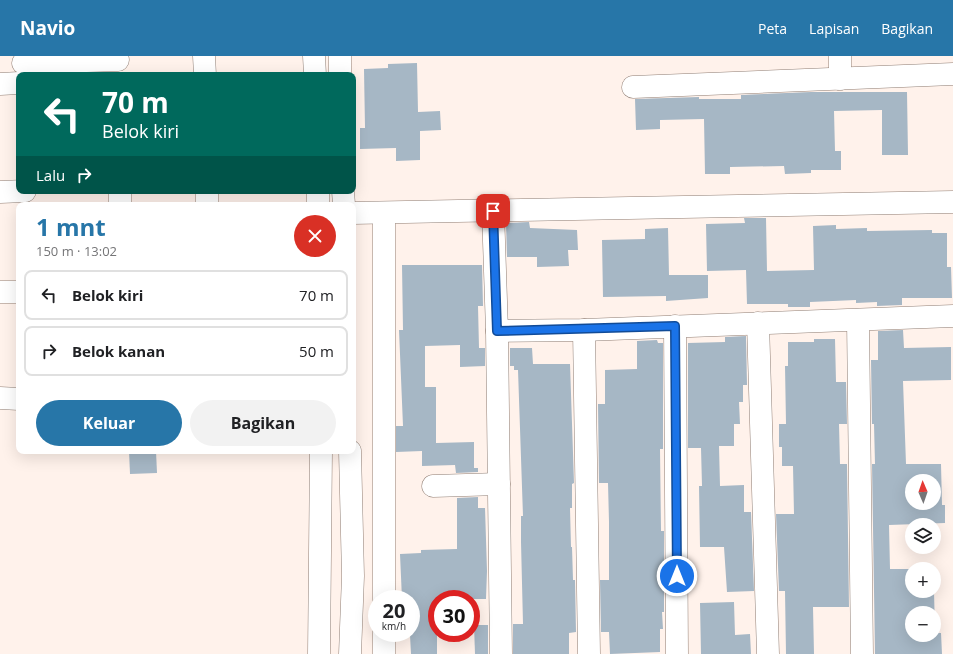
<!DOCTYPE html>
<html lang="id">
<head>
<meta charset="utf-8">
<style>
	:root { --surface:#fff; --page:#f2f2f2; --text:#202124; --muted:#757577; --line:#e0e0e0; --accent:#2776a8 }
	body { margin:0; font-family:"Open Sans",sans-serif; background:var(--page); color:var(--text); height:100vh; display:flex; flex-direction:column; font-size:15px; white-space:nowrap }
	* { box-sizing:border-box; margin:0 }
	p { font-size:13px; color:var(--muted) }
	.icon { flex:none; width:22px; height:22px; fill:none; stroke:currentColor; stroke-width:2; stroke-linecap:round; stroke-linejoin:round }
	.map { position:relative; flex:1; overflow:hidden }
	.panel { position:absolute; left:16px; top:146px; width:340px; height:252px; display:flex; flex-direction:column; background:var(--surface); border-radius:8px; box-shadow:0 4px 16px #0002 }
	.panel>* { flex:none }
	.guide { position:absolute; left:16px; top:16px; width:340px; height:122px; border-radius:8px; box-shadow:0 4px 16px #0002; background:#00695c; color:#fff; overflow:hidden }
	.needle { width:26px; rotate:358deg }
	.fabs { position:absolute; left:905px; top:418px; display:grid; gap:8px }
	.fabs a { display:grid; place-items:center; width:36px; height:36px; border-radius:50%; background:var(--surface); box-shadow:0 4px 16px #0002; font-size:20px }
	.speed { position:absolute; left:368px; top:534px; display:flex; gap:8px; font-size:20px; font-weight:700; text-align:center }
	.speed>* { display:grid; place-content:center; width:52px; height:52px; border-radius:50%; background:var(--surface); box-shadow:0 4px 16px #0002; line-height:1 }
	.speed small { font-size:10px; font-weight:400 }
	.speed .limit { border:6px solid #d22; background:#fff; color:#111 }
	.pin { position:absolute; display:grid; place-items:center; width:34px; height:34px; color:#fff; margin:-17px; border-radius:8px; box-shadow:0 2px 6px #0006 }
	.me { position:absolute; width:44px; margin:-22px; rotate:0deg; stroke-linejoin:round; filter:drop-shadow(0 0 3px #0008) }
	.turn { display:flex; align-items:center; gap:14px; height:84px; padding:0 20px; font-size:18px }
	.turn .icon { width:52px; height:52px; stroke-width:2.5 }
	.turn b { display:block; font-size:28px; line-height:34px }
	.then { display:flex; align-items:center; height:38px; padding:0 20px; background:#0003; gap:8px; font-size:15px }
	.round { display:grid; place-items:center; flex:none; width:42px; height:42px; border-radius:21px; background:var(--page) }
	.head { display:flex; align-items:center; justify-content:space-between; height:68px; padding:0 20px }
	h1 { font-size:24px; font-weight:700; line-height:30px; color:var(--accent) }
	.button { display:flex; gap:8px; margin-top:auto; padding:8px 20px }
	.button a { flex:1; height:46px; border-radius:24px; background:var(--accent); color:#fff; font-size:16px; font-weight:700; line-height:46px; text-align:center }
	.button a+a { background:var(--page); color:var(--text) }
	ul { padding:0; list-style:none }
	li { display:flex; align-items:center; gap:12px; height:50px; margin:0 8px 6px; padding:0 12px; border:2px solid var(--line); border-radius:8px }
	li div { flex:1 }
	li b { display:block; font-size:15px }
	li em { font-style:normal }
	header { display:flex; align-items:center; gap:24px; box-sizing:border-box; height:56px; padding:0 20px; background:var(--accent); color:#fff }
	header strong { font-size:19px }
	nav { display:flex; gap:22px; margin-inline-start:auto; font-size:14px }
	.map>svg:first-child { display:block }
	.building { fill:#a6b7c5; fill-rule:evenodd }
	.lines { fill:none; stroke-linecap:round; stroke-linejoin:round }
	.minor-casing { stroke:#917f75; stroke-width:23 }
	.minor { stroke:#fff; stroke-width:22 }
	.route-casing { stroke:#114b97; stroke-width:10 }
	.route { stroke:#1a73e8; stroke-width:7 }
</style>
</head>
<body>
<header>
<strong>Navio</strong>
<nav><a>Peta</a><a>Lapisan</a><a>Bagikan</a></nav>
</header>
<div class="map">
<svg width="953" height="598" viewBox="0 0 953 598">
	<rect width="100%" height="100%" fill="#fff2eb"/>
	<g class="building">
		<polygon points="417,7 418,56 440,55 441,74 420,75 420,104 396,105 396,92 360,93 360,72 365,72 364,13 388,12 388,8"/>
		<polygon points="811,36 907,36 908,99 882,99 882,54 834,55 835,95 841,95 841,114 811,114 811,117 785,118 784,110 730,111 730,118 705,118 704,63 660,64 660,73 636,74 635,43 699,41 699,43 741,43 741,39"/>
		<polygon points="744,162 766,162 767,215 814,214 813,170 836,169 836,173 867,172 867,175 932,174 932,177 947,177 947,211 951,211 952,242 902,242 902,249 877,250 877,246 856,247 856,244 810,246 810,251 788,251 788,248 747,248 746,214 707,215 706,168 745,167"/>
		<polygon points="529,166 530,172 577,174 578,194 568,194 569,210 537,211 537,201 507,201 506,167"/>
		<polygon points="668,172 669,219 708,219 708,242 666,245 666,240 603,241 602,184 645,183 645,173"/>
		<polygon points="402,209 482,209 483,250 478,250 479,292 485,292 485,310 460,311 460,289 425,290 425,331 436,331 436,387 474,386 474,412 478,412 478,416 456,417 455,409 422,410 422,395 396,396 396,370 403,370 399,274 403,274"/>
		<path d="M903,274L904,292L951,291V324L903,325L906,408H941L942,449H945V467L889,469L890,513H912V535H934L935,577H941L942,598H875L872,408H875L874,368H872L871,304H878V275ZM912,425H934V447H912ZM912,557H934V579H912Z"/>
		<polygon points="746,280 747,329 743,329 743,346 739,346 740,368 734,368 734,390 719,390 720,430 744,429 744,456 751,456 754,535 727,536 724,491 700,491 699,430 702,430 701,392 688,392 688,287 725,286 725,281"/>
		<polygon points="814,283 835,283 836,326 846,326 847,368 839,368 840,408 847,408 849,551 813,551 814,598 786,598 785,535 779,535 776,458 794,458 793,410 782,410 782,391 779,391 779,368 786,368 785,310 788,310 788,286 814,286"/>
		<polygon points="657,284 658,287 663,287 663,393 660,393 661,475 664,475 664,556 662,556 663,573 660,573 660,596 610,598 609,576 601,576 600,524 609,524 609,466 608,427 599,427 598,348 605,348 605,314 637,313 637,285"/>
		<polygon points="510,292 532,292 533,308 570,308 574,427 572,428 572,452 570,452 571,491 572,491 573,524 575,524 576,576 569,577 569,598 513,598 513,568 523,568 521,486 521,460 523,460 518,314 514,314 514,310 510,310"/>
		<polygon points="129,395 156,395 157,417 130,418"/>
		<polygon points="478,441 478,452 485,452 487,515 486,543 437,543 437,598 411,598 410,579 402,579 402,577 411,577 411,543 402,543 400,498 421,497 421,494 457,493 457,442"/>
		<polygon points="734,546 735,579 750,578 751,598 701,598 700,547"/>
		<polygon points="474,569 488,569 488,598 475,598"/>
	</g>
	<g class="lines">
		<defs>
			<g id="minor">
				<polyline points="204,0 205,19"/>
				<polyline points="314,0 315,19"/>
				<polyline points="340,0 340,19"/>
				<polyline points="840,0 840,23"/>
				<polyline points="23,7 118,4"/>
				<polyline points="0,28 19,27"/>
				<polyline points="633,31 953,18"/>
				<polyline points="120,135 120,149"/>
				<polyline points="207,135 207,149"/>
				<polyline points="318,135 318,149"/>
				<polyline points="343,135 344,149"/>
				<polyline points="0,136 25,135"/>
				<polyline points="493,155 497,275 501,598"/>
				<polyline points="353,157 953,146"/>
				<polyline points="384,157 384,543"/>
				<polyline points="0,236 19,236"/>
				<polyline points="858,264 862,598"/>
				<polyline points="758,267 768,598"/>
				<polyline points="675,270 677,598"/>
				<polyline points="584,274 589,598"/>
				<polyline points="497,275 584,274 953,260"/>
				<polyline points="0,342 19,343"/>
				<polyline points="350,395 353,520 350,598"/>
				<polyline points="433,430 499,428"/>
				<polyline points="319,598 321,395"/>
				<polyline points="384,598 384,577"/>
			</g>
		</defs>
		<use href="#minor" class="minor-casing"/>
		<use href="#minor" class="minor"/>
	</g>
	<g class="lines">
		<defs>
			<polyline id="route" points="493,155 497,275 675,270 677,520"/>
		</defs>
		<use href="#route" class="route-casing"/>
		<use href="#route" class="route"/>
	</g>
</svg>
<div class="fabs">
<a><svg class="needle" viewBox="-14 -14 28 28"><path d="M0-13l5 13h-10z" fill="#e53935"/><path d="M0 13l5-13h-10z" fill="#757577"/></svg></a>
<a><svg class="icon" aria-label="layers" viewBox="0 0 24 24"><path d="M12 4l9 5-9 5-9-5zM3 14l9 5 9-5"/></svg></a>
<a>+</a>
<a>−</a>
</div>
<div class="speed"><div>20<small>km/h</small></div><div class="limit">30</div></div>
<div class="pin" style="left:493px;top:155px;background:#d93025"><svg class="icon" aria-label="arrive" viewBox="0 0 24 24"><path d="M6 21V4h12l-3 4 3 4H6"/></svg></div>
<svg class="me" style="left:677px;top:520px" viewBox="-20 -20 40 40"><circle r="17" fill="#1a73e8" stroke="#fff" stroke-width="3"/><path d="M0-11L8 9 0 5-8 9z" fill="#fff"/></svg>
<div class="guide">
<div class="turn"><svg class="icon" aria-label="left" viewBox="0 0 24 24"><path d="M17 20v-9H6M10 6l-5 5 5 5"/></svg><div><b>70 m</b>Belok kiri</div></div>
<div class="then">Lalu<svg class="icon" aria-label="right" viewBox="0 0 24 24"><path d="M7 20v-9h11M14 6l5 5-5 5"/></svg></div>
</div>
<section class="panel">
<div class="head"><div><h1>1 mnt</h1><p>150 m · 13:02</p></div><a class="round" style="background:#d93025;color:#fff"><svg class="icon" aria-label="close" viewBox="0 0 24 24"><path d="M6 6l12 12M18 6L6 18"/></svg></a></div>
<ul>
<li><svg class="icon" aria-label="left" viewBox="0 0 24 24"><path d="M17 20v-9H6M10 6l-5 5 5 5"/></svg><div><b>Belok kiri</b></div><em>70 m</em></li>
<li><svg class="icon" aria-label="right" viewBox="0 0 24 24"><path d="M7 20v-9h11M14 6l5 5-5 5"/></svg><div><b>Belok kanan</b></div><em>50 m</em></li>
</ul>
<div class="button"><a>Keluar</a><a>Bagikan</a></div>
</section>
</div>
</body>
</html>
